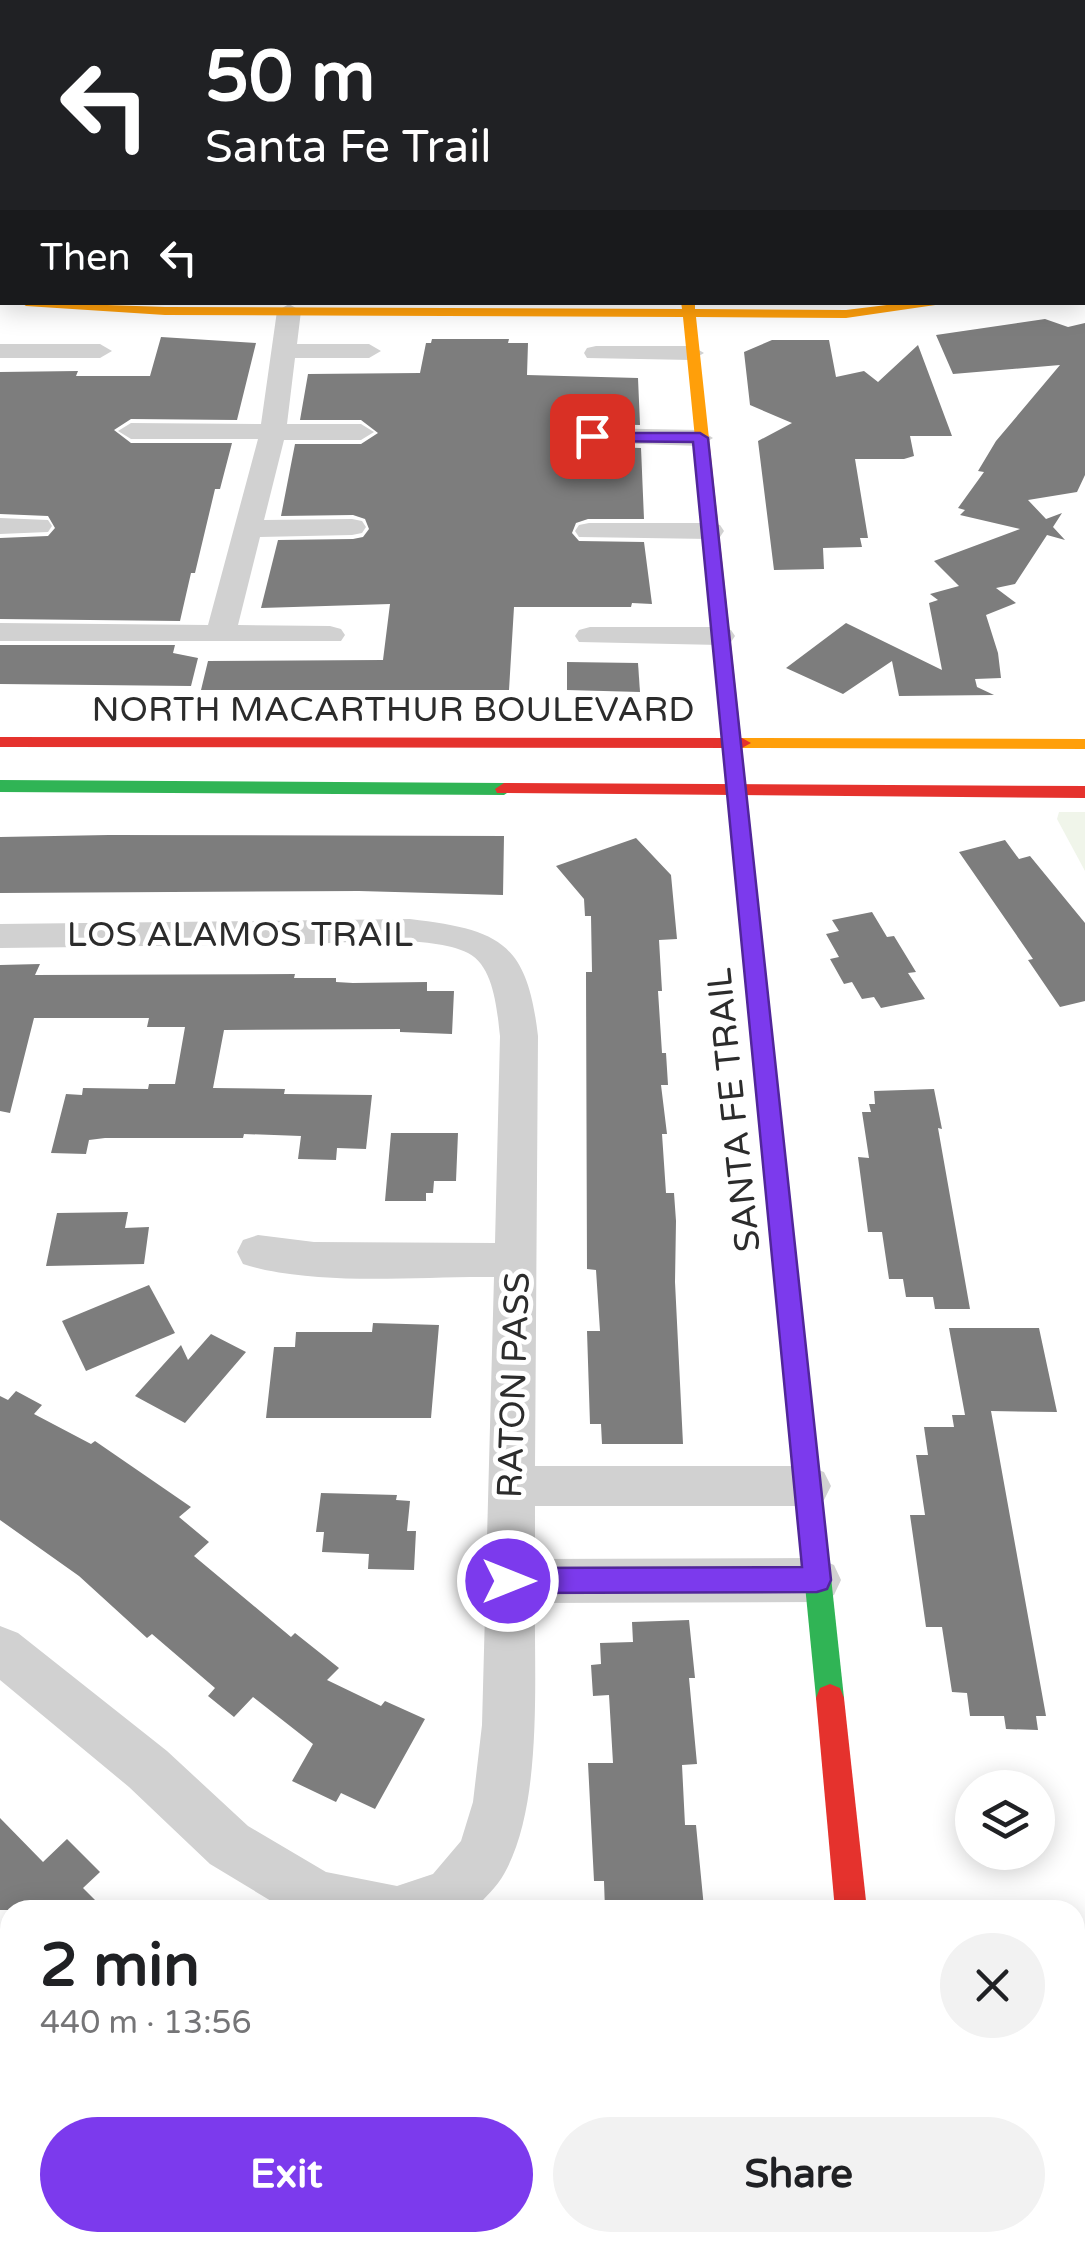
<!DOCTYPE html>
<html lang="en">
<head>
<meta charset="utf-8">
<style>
	:root { --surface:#fff; --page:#f2f2f2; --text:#202124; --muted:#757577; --accent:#7c3aed }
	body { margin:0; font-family:"Varela Round",sans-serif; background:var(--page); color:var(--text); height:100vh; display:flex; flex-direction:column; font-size:38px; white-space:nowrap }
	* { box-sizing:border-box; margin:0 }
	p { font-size:32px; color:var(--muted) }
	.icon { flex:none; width:55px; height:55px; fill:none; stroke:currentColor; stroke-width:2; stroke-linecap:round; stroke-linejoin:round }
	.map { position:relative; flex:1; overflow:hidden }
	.details { position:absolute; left:0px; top:1900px; width:1085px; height:352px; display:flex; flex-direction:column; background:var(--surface); border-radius:30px 30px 0 0; box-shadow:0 5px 25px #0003 }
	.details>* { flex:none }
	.hud { position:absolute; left:0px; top:0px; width:1085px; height:305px; box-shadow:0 5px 25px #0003; background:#202124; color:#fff; overflow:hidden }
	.tools { position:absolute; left:955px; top:1770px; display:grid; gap:20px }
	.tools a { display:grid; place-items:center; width:100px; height:100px; border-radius:50%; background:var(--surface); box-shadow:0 5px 25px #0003; font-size:50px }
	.pin { position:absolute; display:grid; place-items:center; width:85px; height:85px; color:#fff; margin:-42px; border-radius:20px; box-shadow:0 5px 15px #0006 }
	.me { position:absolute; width:110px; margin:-55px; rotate:90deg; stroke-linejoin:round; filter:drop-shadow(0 0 8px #0008) }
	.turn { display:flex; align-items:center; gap:35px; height:210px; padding:0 40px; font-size:45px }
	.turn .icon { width:130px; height:130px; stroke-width:2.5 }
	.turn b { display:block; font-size:70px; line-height:85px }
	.then { display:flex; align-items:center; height:95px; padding:0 40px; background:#0003; gap:20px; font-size:38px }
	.round { display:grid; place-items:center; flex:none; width:105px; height:105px; border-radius:52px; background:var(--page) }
	.headline { display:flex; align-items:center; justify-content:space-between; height:170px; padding:0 40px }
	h1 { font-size:60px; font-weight:800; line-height:75px }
	.button { display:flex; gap:20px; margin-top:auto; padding:20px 40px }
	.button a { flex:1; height:115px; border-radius:60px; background:var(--accent); color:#fff; font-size:40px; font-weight:800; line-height:115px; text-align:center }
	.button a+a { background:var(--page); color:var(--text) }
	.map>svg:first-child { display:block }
	.green { fill:#f0f5ea }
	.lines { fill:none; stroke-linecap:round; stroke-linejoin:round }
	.canal { fill:#d4e8f3; fill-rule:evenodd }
	.building { fill:#7d7d7d }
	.street { fill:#d1d1d1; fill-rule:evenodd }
	.fast { fill:#30b455; fill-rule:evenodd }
	.slow { fill:#ff9f0a; fill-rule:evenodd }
	.jam { fill:#e5322d; fill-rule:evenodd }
	.route { fill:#7c3aed; stroke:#51269a; stroke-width:2.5 }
	.labels { text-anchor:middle; stroke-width:10; stroke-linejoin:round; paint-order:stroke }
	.street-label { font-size:35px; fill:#2c2c2c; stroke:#fff }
</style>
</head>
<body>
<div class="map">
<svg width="1085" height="2252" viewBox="0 0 1085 2252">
	<rect width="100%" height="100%" fill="#fff"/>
	<g class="green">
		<polygon points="1059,812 1085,812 1085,871 1057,819"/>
		<polygon points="1085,2158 1085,2252 958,2252 957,2243 1075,2242 1075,2161"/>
	</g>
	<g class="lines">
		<g class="canal">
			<polygon points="1082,76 1085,76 1082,87"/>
			<rect x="1082" y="230" width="3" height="15"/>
		</g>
	</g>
	<g class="building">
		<polygon points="1045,319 1068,327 1085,323 1085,475 1077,492 1028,500 1046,519 1062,513 1053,527 1065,540 1047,535 1015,584 996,588 1016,603 986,615 998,653 1001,678 975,679 977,687 994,695 899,696 892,661 843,694 786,668 846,623 942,670 929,603 938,600 930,594 959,586 934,561 1020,529 960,515 965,510 958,508 984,472 978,471 996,441 1060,365 953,374 936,335"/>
		<polygon points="161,337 256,343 237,420 131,419 114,430 131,443 232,443 220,489 215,489 195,573 191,573 180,621 0,619 0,538 48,536 55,528 48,516 0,514 0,372 78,371 76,376 150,376"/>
		<polygon points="432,339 509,339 508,343 528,343 527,375 638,378 640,425 591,424 580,428 576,438 583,446 641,448 644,519 588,519 576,523 572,533 579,541 644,542 652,604 632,603 631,607 514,607 509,690 201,690 208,661 383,660 390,604 261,608 278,540 353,539 363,537 369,529 365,519 353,515 281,516 295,444 361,444 378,433 361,420 300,420 308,374 420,373 426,343 431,343"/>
		<polygon points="772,340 829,340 836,377 864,371 878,382 918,345 952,436 910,436 914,456 904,459 855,459 868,538 860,538 862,547 823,548 824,569 774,570 758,441 792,423 750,405 744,352"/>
		<polygon points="0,645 175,645 173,653 198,658 191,686 0,684"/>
		<polygon points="567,662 638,663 640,692 567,690"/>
		<polygon points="109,835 504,836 503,895 359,891 0,893 0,837"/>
		<polygon points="636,838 671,875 677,939 659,940 662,991 658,991 662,1053 666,1053 668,1085 661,1085 667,1134 662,1134 666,1193 674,1193 676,1221 675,1282 683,1444 602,1444 601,1424 590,1424 587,1331 600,1331 596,1270 587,1269 586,972 592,972 591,916 585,916 584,899 556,866"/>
		<polygon points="1005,840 1019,859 1030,856 1085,923 1085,1001 1060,1007 1028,960 1033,959 959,852"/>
		<polygon points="872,912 887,937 894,936 916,972 908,973 925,999 881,1008 874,997 862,999 852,982 844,984 830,959 839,957 826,934 839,931 832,920"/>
		<polygon points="40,964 35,975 295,974 294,978 336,978 336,982 353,983 427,982 427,991 454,991 452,1034 400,1032 400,1029 224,1030 213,1088 285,1089 284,1094 372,1095 366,1149 337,1148 336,1160 298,1159 301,1136 244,1134 243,1138 105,1138 89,1140 86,1154 51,1153 66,1094 82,1095 83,1088 148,1089 149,1084 175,1084 185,1027 147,1027 149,1018 34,1018 10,1113 0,1111 0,965"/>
		<polygon points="934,1089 942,1129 938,1128 970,1309 935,1309 933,1297 906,1297 903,1279 889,1279 882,1232 868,1232 858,1157 869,1158 862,1112 871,1112 869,1104 875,1104 874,1091"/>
		<polygon points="391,1133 458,1133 456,1181 434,1181 433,1193 426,1193 426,1201 385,1201"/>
		<polygon points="128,1212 125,1228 149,1227 144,1264 46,1266 57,1213"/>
		<polygon points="149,1285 175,1333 86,1371 62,1321"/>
		<polygon points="373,1323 439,1325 431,1418 266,1418 274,1347 295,1347 296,1332 372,1332"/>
		<polygon points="949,1328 1039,1328 1057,1412 991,1411 1046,1716 1036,1716 1038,1730 1006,1729 1004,1716 970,1716 967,1693 952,1692 942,1627 926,1627 910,1515 925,1515 916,1455 928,1455 924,1427 954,1427 952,1415 965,1415"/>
		<polygon points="211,1334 246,1352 185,1423 135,1396 181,1345 188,1360"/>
		<polygon points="16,1391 42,1405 34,1414 91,1444 95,1441 191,1507 179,1517 209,1542 194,1556 291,1637 295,1633 339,1668 327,1680 381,1706 385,1701 425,1719 375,1809 341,1793 336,1802 292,1781 313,1744 253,1697 234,1717 208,1696 215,1688 152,1634 147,1638 79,1576 0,1520 0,1396 8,1400"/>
		<polygon points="321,1493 397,1495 396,1500 410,1501 407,1531 416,1531 414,1570 368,1569 369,1554 322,1552 324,1532 316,1532"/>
		<polygon points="689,1620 695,1678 689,1678 697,1764 682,1765 685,1825 696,1825 704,1908 605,1910 604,1881 594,1881 588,1763 613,1763 609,1695 593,1696 591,1665 601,1664 600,1643 633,1642 632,1622"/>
		<polygon points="0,1818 43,1862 67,1839 100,1872 83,1888 105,1910 0,1910"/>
	</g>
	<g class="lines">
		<g class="street">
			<polygon points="289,304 301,311 297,344 369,344 381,351 369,358 295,358 287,424 361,424 374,432 361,440 284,440 264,520 352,519 362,521 366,527 362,533 352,535 260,537 238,625 330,626 341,629 345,635 341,641 0,641 0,623 208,625 258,439 131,439 118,431 131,423 261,424 277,311"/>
			<polygon points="0,344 100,344 112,351 100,358 0,358"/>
			<polygon points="596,346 692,346 704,353 692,360 587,358 584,353 587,348"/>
			<polygon points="592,428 700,430 713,438 700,446 583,442 579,436 583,430"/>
			<polygon points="0,518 48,520 52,526 48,532 0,534"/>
			<polygon points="589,523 710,523 720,525 724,531 720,537 710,539 579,537 575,531 579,525"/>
			<polygon points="590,627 720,627 731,630 735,636 731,642 720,645 579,642 575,636 579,630"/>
			<path d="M410,919C499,930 527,941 538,1036L535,1466H807L824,1472L831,1486L824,1500L807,1506H535V1559L817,1558L834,1565L841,1580L834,1595L817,1602L535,1603C534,1681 543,1805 504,1874C497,1887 484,1898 474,1910H286L210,1864L129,1787L0,1680V1626L18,1633L167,1751L248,1826L326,1872L397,1886L433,1874L461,1841L473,1802L482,1725L494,1277C416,1276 317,1287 243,1264L237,1252L243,1240L258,1235L314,1242L495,1243L500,1036C497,1010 494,966 468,953C429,934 351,943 307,944C205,945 102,947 0,948V924Z"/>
		</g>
		<g class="fast">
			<rect x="0" y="59" width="2" height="7"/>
			<polygon points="0,780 504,783 513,789 504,795 0,792"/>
			<polygon points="748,892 758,898 844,1698 840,1708 830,1712 820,1708 816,1698 738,898"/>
		</g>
		<g class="slow">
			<rect x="656" y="0" width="10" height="2"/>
			<polygon points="1085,274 1085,282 1082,283 1082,275"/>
			<polygon points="20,302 165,307 682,309 681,302 695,302 695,309 846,310 911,302 956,302 846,318 696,317 741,738 1085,739 1085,749 742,748 758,898 755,903 741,903 683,317 165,315 26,306"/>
			<polygon points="869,2242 903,2242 904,2252 870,2252"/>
		</g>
		<g class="jam">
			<polygon points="0,737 742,738 751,743 742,748 0,747"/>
			<polygon points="504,783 1085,786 1085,798 497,793 495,789"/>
			<polygon points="830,1684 840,1688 844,1698 867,1910 835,1910 816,1698 820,1688"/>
		</g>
	</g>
	<polygon class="route" points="587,433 700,433 708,438 831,1580 827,1589 817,1592 508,1593 498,1590 494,1581 498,1572 508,1568 802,1567 693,442 592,441 587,439"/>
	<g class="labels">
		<g class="street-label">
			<text x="393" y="721">NORTH MACARTHUR BOULEVARD</text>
			<text x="240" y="946">LOS ALAMOS TRAIL</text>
			<text transform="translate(733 1110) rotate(-96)" y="12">SANTA FE TRAIL</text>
			<text transform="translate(513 1385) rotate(-88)" y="12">RATON PASS</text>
		</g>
	</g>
</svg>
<div class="tools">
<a><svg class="icon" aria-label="layers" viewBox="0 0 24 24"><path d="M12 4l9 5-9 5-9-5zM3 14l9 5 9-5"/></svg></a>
</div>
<div class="pin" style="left:592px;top:436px;background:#d93025"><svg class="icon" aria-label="arrive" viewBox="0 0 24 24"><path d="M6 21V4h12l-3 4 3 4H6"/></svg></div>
<svg class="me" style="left:508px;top:1581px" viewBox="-20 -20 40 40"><circle r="17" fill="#7c3aed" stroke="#fff" stroke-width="3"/><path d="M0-11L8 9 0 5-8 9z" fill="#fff"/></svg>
<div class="hud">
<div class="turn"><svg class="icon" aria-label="left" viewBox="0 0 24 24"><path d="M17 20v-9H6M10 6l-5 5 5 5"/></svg><div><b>50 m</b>Santa Fe Trail</div></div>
<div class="then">Then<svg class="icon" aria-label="left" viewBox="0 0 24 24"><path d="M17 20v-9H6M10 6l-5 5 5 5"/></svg></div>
</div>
<section class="details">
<div class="headline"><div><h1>2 min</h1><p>440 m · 13:56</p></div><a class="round"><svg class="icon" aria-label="close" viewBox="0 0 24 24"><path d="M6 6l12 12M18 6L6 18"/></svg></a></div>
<div class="button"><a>Exit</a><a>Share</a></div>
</section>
</div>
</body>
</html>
